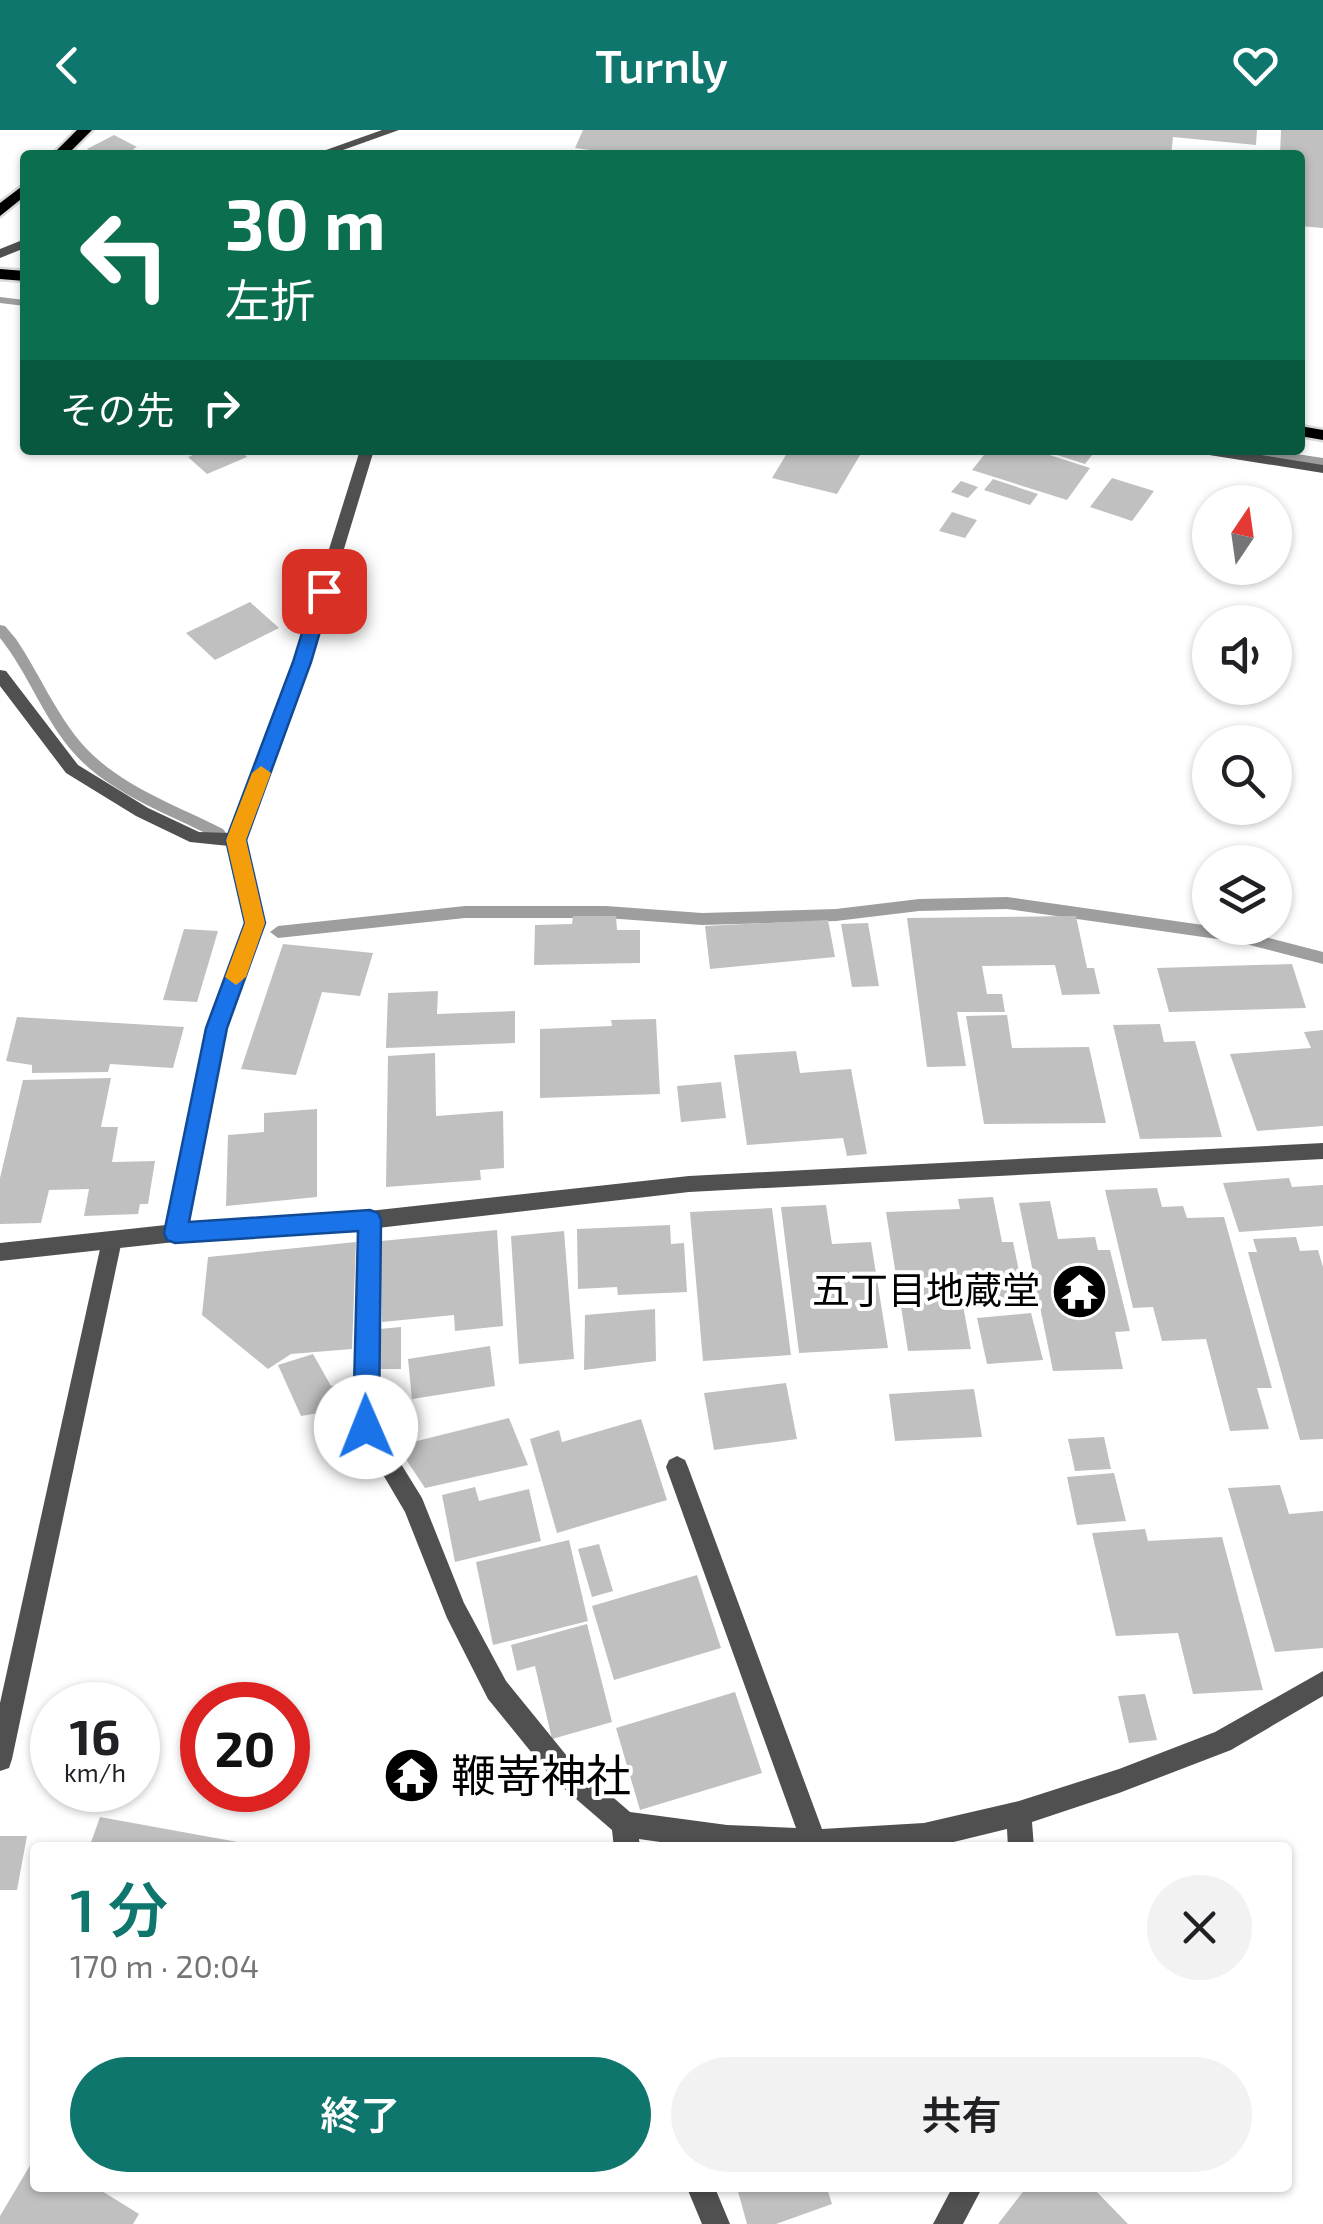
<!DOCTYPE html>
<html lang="ja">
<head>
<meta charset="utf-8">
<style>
	:root { --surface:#fff; --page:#f2f2f2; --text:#202124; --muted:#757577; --accent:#0f766e }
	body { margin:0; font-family:"Exo 2","Noto Sans JP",sans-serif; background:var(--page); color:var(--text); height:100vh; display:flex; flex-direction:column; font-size:38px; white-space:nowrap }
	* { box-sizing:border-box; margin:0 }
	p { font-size:32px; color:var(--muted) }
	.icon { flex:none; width:55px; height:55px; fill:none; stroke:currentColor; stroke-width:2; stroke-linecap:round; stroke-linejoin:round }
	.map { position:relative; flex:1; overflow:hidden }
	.drawer { position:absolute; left:30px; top:1712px; width:1262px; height:350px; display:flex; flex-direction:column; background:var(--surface); border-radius:10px; box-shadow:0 2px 8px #0004 }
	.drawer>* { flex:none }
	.top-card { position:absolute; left:20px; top:20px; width:1285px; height:305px; border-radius:10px; box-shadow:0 2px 8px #0004; background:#0b6e4f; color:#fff; overflow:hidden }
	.needle { width:65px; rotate:13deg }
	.controls { position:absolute; left:1192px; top:355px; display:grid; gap:20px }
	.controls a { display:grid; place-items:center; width:100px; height:100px; border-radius:50%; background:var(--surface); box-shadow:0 2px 8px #0004; font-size:50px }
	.speed { position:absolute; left:30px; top:1552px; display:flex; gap:20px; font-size:50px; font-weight:700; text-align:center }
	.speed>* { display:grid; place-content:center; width:130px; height:130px; border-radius:50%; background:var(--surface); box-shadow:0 2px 8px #0004; line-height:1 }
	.speed small { font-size:25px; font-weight:400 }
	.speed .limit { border:15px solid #d22; background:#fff; color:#111 }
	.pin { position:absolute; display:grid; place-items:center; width:85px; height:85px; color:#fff; margin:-42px; border-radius:20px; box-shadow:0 5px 15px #0006 }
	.me { position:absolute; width:110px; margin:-55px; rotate:359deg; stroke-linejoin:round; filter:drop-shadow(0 0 8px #0008) }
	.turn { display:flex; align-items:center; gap:35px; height:210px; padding:0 40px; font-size:45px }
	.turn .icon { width:130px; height:130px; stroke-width:2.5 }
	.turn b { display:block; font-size:70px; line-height:85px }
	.then { display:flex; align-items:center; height:95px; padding:0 40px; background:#0003; gap:20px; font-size:38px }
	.round { display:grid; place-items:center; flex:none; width:105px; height:105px; border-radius:52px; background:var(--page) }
	.summary { display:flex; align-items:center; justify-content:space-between; height:170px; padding:0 40px }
	h1 { font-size:60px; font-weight:600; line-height:75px; color:var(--accent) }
	.button { display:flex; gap:20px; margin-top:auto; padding:20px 40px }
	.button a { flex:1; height:115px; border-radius:60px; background:var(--accent); color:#fff; font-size:40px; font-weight:600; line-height:115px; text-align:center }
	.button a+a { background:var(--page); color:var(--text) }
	header { display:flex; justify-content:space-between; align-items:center; height:130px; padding:0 40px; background:var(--accent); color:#fff; font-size:45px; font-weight:600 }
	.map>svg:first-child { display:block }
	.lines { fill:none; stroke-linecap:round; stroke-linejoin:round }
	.stream { fill:#9e9e9e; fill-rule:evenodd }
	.building { fill:#c0c0c0 }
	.primary-casing { stroke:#dbdbdb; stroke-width:5 }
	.lane { fill:#505050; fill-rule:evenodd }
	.street { fill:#505050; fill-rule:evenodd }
	.primary { fill:#000; fill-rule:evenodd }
	.route { fill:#1a73e8; stroke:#114b97; stroke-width:2.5 }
	.slow { fill:#f59e0b }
	.labels { text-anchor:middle; stroke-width:8; stroke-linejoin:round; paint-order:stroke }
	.poi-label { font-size:38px; fill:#000; stroke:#fff; text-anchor:end }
	.near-poi-label { font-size:45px; fill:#000; stroke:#fff; text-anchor:start }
</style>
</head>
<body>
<header><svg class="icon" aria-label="back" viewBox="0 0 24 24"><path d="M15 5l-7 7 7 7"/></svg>Turnly<svg class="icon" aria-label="heart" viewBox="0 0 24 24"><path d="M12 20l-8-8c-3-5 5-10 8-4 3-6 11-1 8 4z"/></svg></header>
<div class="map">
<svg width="1323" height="2094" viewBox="0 0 1323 2094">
	<rect width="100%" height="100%" fill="#fff"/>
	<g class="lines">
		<g class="stream">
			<polygon points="0,167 25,170 25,176 0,173"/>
			<polygon points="1240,320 1270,320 1323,328 1323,336 1246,324"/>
			<path d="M0,495L5,496L16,509C39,543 56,584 83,615C120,656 176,675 223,699L226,703L223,707H213C165,682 108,663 72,621C43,587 28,543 0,508Z"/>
			<polygon points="1007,767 1238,800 1323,822 1323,834 1238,812 1007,779 919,781 836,791 702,795 606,788 465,788 278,808 270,802 278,796 465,776 606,776 702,783 836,779 919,769"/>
		</g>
	</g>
	<g class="building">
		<polygon points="583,0 1257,0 1256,15 1173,7 1171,25 628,25 575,18"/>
		<polygon points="1281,0 1323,0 1323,98 1300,96 1300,25 1280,25"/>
		<polygon points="114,5 137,17 133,19 145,25 97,25 87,19"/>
		<polygon points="206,320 240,320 247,327 207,344 188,327"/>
		<polygon points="789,320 863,320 837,364 772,348"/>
		<polygon points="988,320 1034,320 1090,338 1067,370 972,340"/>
		<polygon points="1058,320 1077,320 1092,325 1085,334 1054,324"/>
		<polygon points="1112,348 1154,361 1132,391 1090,377"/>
		<polygon points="993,349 1038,364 1030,375 984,360"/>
		<polygon points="961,351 978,357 968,368 951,362"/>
		<polygon points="952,382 977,390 965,408 939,401"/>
		<polygon points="250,472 279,498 215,530 186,503"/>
		<polygon points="573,786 616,786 617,800 640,800 640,833 534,835 535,795 572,794"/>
		<polygon points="1076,786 1087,838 1094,838 1100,864 1062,865 1055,835 982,836 987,864 1002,864 1005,882 957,882 966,936 927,937 907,788"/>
		<polygon points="828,790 835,827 710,839 705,796"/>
		<polygon points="868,793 879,856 852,857 841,794"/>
		<polygon points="184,799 218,801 197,872 163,870"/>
		<polygon points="283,814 373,823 360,866 322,862 296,945 241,939"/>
		<polygon points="1292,834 1306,878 1169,882 1157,838"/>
		<polygon points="438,861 437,884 515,881 515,913 386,918 388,863"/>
		<polygon points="1007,885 1012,918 1089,917 1106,993 984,994 966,886"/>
		<polygon points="17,887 184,897 173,938 110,934 108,942 32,943 32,935 6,931"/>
		<polygon points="656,889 660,964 540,968 540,899 612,896 611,890"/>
		<polygon points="1160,894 1164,912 1195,911 1222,1007 1140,1009 1113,895"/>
		<polygon points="1323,900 1323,996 1257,1001 1230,924 1311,918 1304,902"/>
		<polygon points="796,921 800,943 851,939 867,1024 847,1026 843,1008 747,1015 734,925"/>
		<polygon points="435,923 436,986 503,981 504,1038 480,1040 481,1050 386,1057 388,926"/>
		<polygon points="111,948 101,997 118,997 112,1032 155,1031 148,1074 140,1074 138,1084 84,1086 89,1059 49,1060 41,1093 0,1094 0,1048 23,950"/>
		<polygon points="721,952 726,988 681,992 677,956"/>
		<polygon points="317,979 317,1067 226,1076 228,1005 264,1002 264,983"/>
		<polygon points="1289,1048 1292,1057 1323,1055 1323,1096 1239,1102 1223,1053"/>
		<polygon points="1157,1058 1162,1077 1183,1076 1187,1088 1224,1087 1272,1258 1257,1258 1269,1299 1230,1301 1206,1209 1162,1211 1153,1177 1133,1178 1105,1060"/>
		<polygon points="993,1067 1002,1112 1013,1112 1026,1175 975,1178 971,1159 960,1159 971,1219 908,1221 886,1082 960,1079 958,1069"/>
		<polygon points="1050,1071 1058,1109 1095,1107 1098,1120 1110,1120 1130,1201 1115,1202 1123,1239 1053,1241 1019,1073"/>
		<polygon points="826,1075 832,1114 871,1112 888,1218 799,1223 781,1077"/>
		<polygon points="772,1078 791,1225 703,1231 690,1082"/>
		<polygon points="670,1095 671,1114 684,1113 687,1162 618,1165 617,1157 578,1159 577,1099"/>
		<polygon points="497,1100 503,1196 455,1201 454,1185 382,1192 381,1111"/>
		<polygon points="564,1101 574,1229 519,1234 511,1106"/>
		<polygon points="1296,1107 1300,1121 1318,1120 1323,1137 1323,1309 1300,1310 1248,1122 1257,1122 1253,1109"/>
		<polygon points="356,1112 352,1219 291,1224 268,1239 202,1185 208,1127"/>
		<polygon points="655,1179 656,1231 584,1240 585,1185"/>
		<polygon points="1031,1183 1043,1230 987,1234 977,1188"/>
		<polygon points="401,1197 401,1239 378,1239 379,1199"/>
		<polygon points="490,1216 495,1256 412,1269 408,1229"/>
		<polygon points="313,1224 331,1256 352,1257 354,1277 301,1286 278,1235"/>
		<polygon points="786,1253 797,1309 714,1320 704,1263"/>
		<polygon points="974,1259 982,1307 895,1311 889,1264"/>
		<polygon points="509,1288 528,1335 425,1358 397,1316"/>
		<polygon points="641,1289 667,1370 557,1403 530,1309 559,1300 562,1312"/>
		<polygon points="1104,1307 1111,1339 1075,1341 1068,1309"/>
		<polygon points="1114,1343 1126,1391 1077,1395 1067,1347"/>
		<polygon points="1280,1355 1289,1384 1323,1381 1323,1518 1275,1522 1228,1358"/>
		<polygon points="475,1357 479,1371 529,1359 541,1411 455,1432 442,1365"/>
		<polygon points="1145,1399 1148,1411 1222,1407 1263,1560 1193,1564 1178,1503 1116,1506 1092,1403"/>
		<polygon points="569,1410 588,1491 493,1515 476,1432"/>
		<polygon points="599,1414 613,1461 592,1467 578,1419"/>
		<polygon points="697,1445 721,1518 614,1550 592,1476"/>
		<polygon points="587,1494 612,1592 552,1609 535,1536 517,1541 511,1515"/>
		<polygon points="735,1562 762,1643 640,1680 616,1598"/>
		<polygon points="1145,1564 1157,1610 1129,1613 1118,1566"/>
		<polygon points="100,1687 243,1713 242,1718 89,1718"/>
		<polygon points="0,1706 27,1706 17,1760 0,1760"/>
		<polygon points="35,2027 35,2058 97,2058 139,2084 133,2094 0,2094 0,2086"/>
		<polygon points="737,2058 827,2058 832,2074 776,2094 747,2094"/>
		<polygon points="1026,2058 1093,2058 1128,2094 998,2094"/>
	</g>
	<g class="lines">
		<defs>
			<g id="primary">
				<polygon points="77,0 92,0 67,25 52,25"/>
				<polygon points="25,54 25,66 0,86 0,73"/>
				<polygon points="0,139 25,141 25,151 0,149"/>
				<polygon points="1300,296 1323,300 1323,310 1300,306"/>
			</g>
		</defs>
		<use href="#primary" class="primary-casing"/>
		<g class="lane">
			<polygon points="382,0 399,0 329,25 312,25"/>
			<polygon points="25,109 25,118 0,128 0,119"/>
			<polygon points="1196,320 1230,320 1323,335 1323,343 1203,324"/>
			<polygon points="369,1081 376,1084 379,1090 377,1295 422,1368 464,1473 506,1551 571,1631 630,1682 727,1695 796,1698 666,1337 669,1330 677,1326 685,1330 688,1337 822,1699 924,1693 1019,1671 1119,1639 1215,1602 1323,1541 1323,1566 1231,1620 1119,1663 1032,1692 1034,1718 1008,1718 1007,1699 929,1718 703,1718 639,1709 640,1718 614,1718 612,1700 553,1649 488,1569 447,1488 405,1382 355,1297 359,1090 362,1084"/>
			<polygon points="112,1101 119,1104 122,1110 12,1629 9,1638 0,1641 0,1573 102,1110 105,1104"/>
			<polygon points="687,2058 715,2058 730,2094 702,2094"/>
			<polygon points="952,2058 982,2058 963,2094 933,2094"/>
		</g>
		<polygon class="street" points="360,320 374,320 310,531 245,710 264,793 226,898 187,1093 369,1081 689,1046 1323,1013 1323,1029 689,1062 369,1099 175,1112 0,1131 0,1113 166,1095 208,898 246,793 229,716 190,712 136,686 66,643 0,556 0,540 6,541 78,635 148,678 199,702 230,703 294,531"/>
		<use href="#primary" class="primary"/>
	</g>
	<polygon class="route" points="324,456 332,461 311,532 246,710 265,793 227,898 189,1092 370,1080 378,1083 381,1090 379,1297 375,1305 366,1309 357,1305 353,1297 358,1101 175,1113 167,1110 164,1103 206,898 245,793 226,710 293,532 315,461"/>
	<polygon class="slow" points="261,636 271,643 246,710 265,793 246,847 236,855 225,847 245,793 226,710 252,643"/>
	<defs>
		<symbol id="temple-disc" viewBox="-11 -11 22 22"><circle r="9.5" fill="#000" stroke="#fff"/><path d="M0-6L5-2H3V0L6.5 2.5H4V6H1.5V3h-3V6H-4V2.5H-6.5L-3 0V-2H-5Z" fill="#fff"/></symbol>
	</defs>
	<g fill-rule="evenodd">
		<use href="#temple-disc" x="1048" y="1130" width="63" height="63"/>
		<use href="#temple-disc" x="380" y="1614" width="63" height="63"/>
	</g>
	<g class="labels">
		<g class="poi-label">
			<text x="1040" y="1174">五丁目地蔵堂</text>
		</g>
		<g class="near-poi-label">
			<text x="451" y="1662">鞭嵜神社</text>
		</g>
	</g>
</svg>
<div class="controls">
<a><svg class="needle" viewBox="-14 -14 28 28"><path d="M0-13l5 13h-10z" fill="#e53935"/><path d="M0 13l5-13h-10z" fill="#757577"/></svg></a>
<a><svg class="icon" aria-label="sound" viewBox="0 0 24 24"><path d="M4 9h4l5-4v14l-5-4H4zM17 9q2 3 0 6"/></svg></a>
<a><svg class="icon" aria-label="search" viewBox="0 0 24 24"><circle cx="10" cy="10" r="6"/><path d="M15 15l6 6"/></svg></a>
<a><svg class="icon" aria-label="layers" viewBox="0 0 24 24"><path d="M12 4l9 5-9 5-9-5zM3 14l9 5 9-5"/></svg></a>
</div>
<div class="speed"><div>16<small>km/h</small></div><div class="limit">20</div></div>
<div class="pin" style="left:324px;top:461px;background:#d93025"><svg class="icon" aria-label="arrive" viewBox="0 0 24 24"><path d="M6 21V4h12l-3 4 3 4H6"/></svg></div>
<svg class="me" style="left:366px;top:1297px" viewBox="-20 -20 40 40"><circle r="19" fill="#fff"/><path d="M0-13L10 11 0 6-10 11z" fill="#1a73e8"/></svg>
<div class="top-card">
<div class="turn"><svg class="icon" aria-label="left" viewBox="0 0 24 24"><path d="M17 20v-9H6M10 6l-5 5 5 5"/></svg><div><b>30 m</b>左折</div></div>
<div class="then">その先<svg class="icon" aria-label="right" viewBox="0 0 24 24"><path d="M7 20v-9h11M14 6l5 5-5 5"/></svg></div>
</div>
<section class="drawer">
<div class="summary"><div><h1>1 分</h1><p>170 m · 20:04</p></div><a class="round"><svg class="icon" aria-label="close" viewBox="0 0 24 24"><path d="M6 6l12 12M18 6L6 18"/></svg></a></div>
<div class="button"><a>終了</a><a>共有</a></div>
</section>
</div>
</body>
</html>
